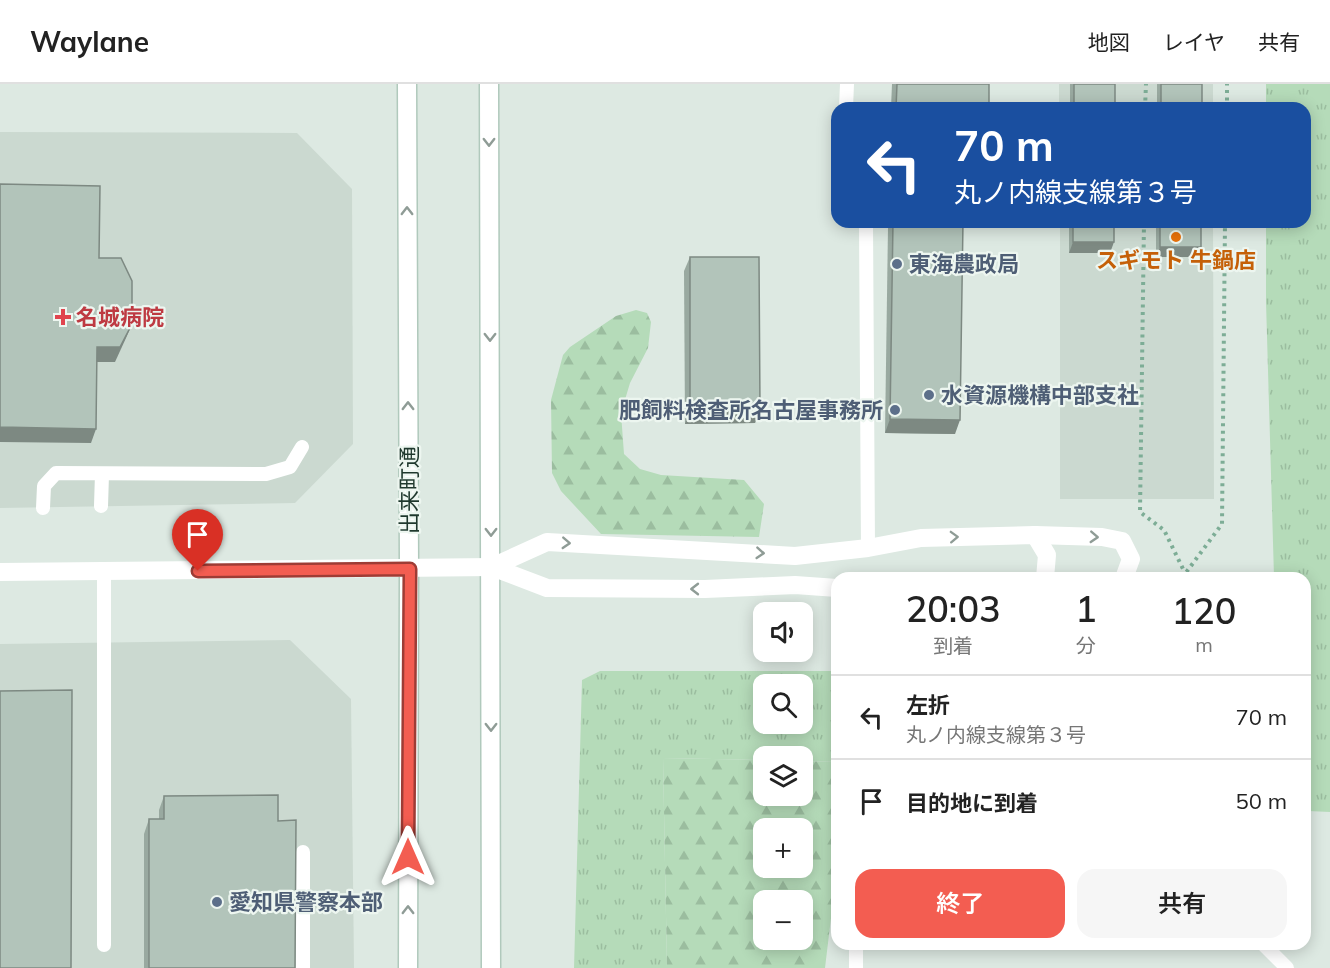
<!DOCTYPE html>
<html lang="ja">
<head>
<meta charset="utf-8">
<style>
	:root { --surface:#fff; --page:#f6f6f6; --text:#222; --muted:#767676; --line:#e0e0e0; --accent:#f35d51 }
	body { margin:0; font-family:Mulish,"Noto Sans JP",sans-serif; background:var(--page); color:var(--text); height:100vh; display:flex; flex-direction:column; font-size:22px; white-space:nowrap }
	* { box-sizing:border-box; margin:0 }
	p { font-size:20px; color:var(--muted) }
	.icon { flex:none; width:33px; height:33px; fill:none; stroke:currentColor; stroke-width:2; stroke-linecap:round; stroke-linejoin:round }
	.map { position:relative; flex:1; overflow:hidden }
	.panel { position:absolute; left:831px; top:488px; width:480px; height:378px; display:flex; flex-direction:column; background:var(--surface); border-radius:18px; box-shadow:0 3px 15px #0003 }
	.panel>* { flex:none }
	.hud { position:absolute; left:831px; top:18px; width:480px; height:126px; border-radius:18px; box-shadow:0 3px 15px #0003; background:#1a4fa0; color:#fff; overflow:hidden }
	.fabs { position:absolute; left:753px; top:518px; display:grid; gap:12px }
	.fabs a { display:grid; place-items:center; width:60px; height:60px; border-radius:12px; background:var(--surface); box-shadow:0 3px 15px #0003; font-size:30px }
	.pin { position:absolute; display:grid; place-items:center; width:51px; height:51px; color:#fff; margin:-62px -26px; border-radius:50% 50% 50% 0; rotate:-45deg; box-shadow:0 0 6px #0007 }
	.pin .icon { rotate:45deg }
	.me { position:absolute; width:66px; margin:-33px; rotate:0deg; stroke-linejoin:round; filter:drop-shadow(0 0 4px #0008) }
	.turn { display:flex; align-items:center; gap:21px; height:126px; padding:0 24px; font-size:27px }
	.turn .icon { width:78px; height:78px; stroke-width:2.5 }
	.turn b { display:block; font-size:42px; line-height:51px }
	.eta { display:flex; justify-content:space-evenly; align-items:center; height:102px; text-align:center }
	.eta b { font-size:36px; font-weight:600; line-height:42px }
	.primary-button { display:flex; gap:12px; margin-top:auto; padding:12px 24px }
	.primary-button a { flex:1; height:69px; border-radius:18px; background:var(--accent); color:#fff; font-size:24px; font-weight:600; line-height:69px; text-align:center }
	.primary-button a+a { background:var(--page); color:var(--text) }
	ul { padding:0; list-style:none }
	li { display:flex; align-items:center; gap:18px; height:84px; padding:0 24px; border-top:2px solid var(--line) }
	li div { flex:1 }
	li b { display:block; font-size:22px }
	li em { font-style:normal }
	header { display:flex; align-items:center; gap:36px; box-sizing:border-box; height:84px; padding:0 30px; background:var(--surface); border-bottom:2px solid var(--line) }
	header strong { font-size:28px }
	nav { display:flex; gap:33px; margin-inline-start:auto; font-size:21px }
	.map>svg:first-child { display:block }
	.built { fill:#cbd9d0 }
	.grass { fill:url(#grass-tufts); fill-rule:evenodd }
	.forest { fill:url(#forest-firs); fill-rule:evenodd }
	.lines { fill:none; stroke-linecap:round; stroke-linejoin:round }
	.secondary-casing { stroke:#b0c9bc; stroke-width:21 }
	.path { stroke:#7dad96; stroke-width:4; stroke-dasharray:3 4.5; stroke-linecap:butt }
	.service { stroke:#fff; stroke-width:14 }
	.minor { stroke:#fff; stroke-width:18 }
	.tertiary { stroke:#fff; stroke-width:18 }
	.secondary { stroke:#fff; stroke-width:18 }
	.wall { fill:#99a9a0 }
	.shaded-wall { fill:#7d8982 }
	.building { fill:#b2c4ba; stroke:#7d8982; stroke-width:1.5 }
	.oneway { stroke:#8f9c96 }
	.route-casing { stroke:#9e3c35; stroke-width:15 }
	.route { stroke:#f35d51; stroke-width:10 }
	.food-dot { fill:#e8710a; stroke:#edf6f0; stroke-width:2 }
	.service-dot { fill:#5c6f8a; stroke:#edf6f0; stroke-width:2 }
	.health-dot { fill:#e0444e; stroke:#edf6f0; stroke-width:2 }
	.labels { text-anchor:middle; stroke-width:4.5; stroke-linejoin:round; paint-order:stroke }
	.food-label { font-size:22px; font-weight:bold; fill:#c56008; stroke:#edf6f0 }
	.service-label { font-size:22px; font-weight:bold; fill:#4e5e75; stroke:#edf6f0; text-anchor:start }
	.health-label { font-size:22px; font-weight:bold; fill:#be3a42; stroke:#edf6f0; text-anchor:start }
	.street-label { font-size:22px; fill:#1f382d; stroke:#edf6f0 }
</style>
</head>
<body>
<header>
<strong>Waylane</strong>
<nav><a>地図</a><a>レイヤ</a><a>共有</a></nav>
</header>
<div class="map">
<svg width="1330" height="884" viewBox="0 0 1330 884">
	<defs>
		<pattern id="grass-tufts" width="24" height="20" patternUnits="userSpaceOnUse" patternTransform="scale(1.5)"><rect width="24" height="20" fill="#b5dbb9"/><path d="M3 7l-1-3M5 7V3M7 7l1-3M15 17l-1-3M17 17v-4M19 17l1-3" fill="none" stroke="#9bbd9f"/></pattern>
		<pattern id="forest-firs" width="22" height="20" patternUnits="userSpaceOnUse" patternTransform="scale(1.5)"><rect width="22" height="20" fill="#b5dbb9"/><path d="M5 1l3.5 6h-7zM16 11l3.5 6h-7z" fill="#9bbd9f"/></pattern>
	</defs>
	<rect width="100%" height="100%" fill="#dde9e2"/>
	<g class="built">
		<rect x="1059" y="0" width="154" height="24"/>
		<polygon points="0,48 297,49 352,105 353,360 295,419 0,424"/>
		<polygon points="1060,138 1213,138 1214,415 1060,415"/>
		<polygon points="290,556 351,615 354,884 0,884 0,560"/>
	</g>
	<g class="grass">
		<polygon points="1266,0 1330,0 1330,728 1308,727 1310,686 1305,686 1305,494 1274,493 1266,218 1266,138 1305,138 1305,24 1266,24"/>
		<path d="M600,587H837V678L803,677L802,672H764L763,676L663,674L667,884H574L582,596ZM764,600H802V639H764Z"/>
	</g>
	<g class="forest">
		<polygon points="636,226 647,229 651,238 648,264 630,299 621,329 624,370 640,385 661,391 744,396 764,420 759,453 601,450 561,407 552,389 551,316 563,271 570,263 616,232"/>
		<path d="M663,674L763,676L764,711H802L803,677L837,678V784L825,884H667ZM764,744H802V783H764ZM764,816H802V855H764Z"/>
	</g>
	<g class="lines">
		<defs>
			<g id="secondary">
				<polyline points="407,0 409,485 408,884"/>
				<polyline points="489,0 491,884"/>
			</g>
		</defs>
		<use href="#secondary" class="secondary-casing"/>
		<g class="path">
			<polyline points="1145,24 1146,0"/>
			<polyline points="1227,24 1227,0"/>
			<polyline points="1144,138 1140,428 1164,446 1185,489"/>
			<polyline points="1182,494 1222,440 1225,138"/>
		</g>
		<g class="service">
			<polyline points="846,24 847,0"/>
			<polyline points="866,138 868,464"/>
			<polyline points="101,422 102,390"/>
			<polyline points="43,424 44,402 56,389 266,390 290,383 302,363"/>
			<polyline points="303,768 303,884"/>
			<polyline points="1263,860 1287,884"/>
			<polyline points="104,861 104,488"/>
			<polyline points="856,884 856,860"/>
		</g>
		<g class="minor">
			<polyline points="1035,451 1047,471 1045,494"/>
			<polyline points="492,483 547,458 795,472 868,464 921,454 1035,451 1102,453 1122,457 1131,475 1124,494"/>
			<polyline points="492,483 547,504 705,505 795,501 837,504"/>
		</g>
		<polyline class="tertiary" points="0,488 492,483"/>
		<use href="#secondary" class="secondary"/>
	</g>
	<g class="wall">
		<polygon points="892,0 989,0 989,24 891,24"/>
		<rect x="1070" y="0" width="45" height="24"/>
		<rect x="1157" y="0" width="45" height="24"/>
		<polygon points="890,138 963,138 955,350 885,349 888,143"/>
		<polygon points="1069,138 1114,138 1110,169 1069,169"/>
		<polygon points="1156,138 1201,138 1201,163 1197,173 1156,173"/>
		<polygon points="690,173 760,325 755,339 685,340 684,187"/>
		<polygon points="164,712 278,737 295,884 144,884 144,750 149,735 159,735 159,726"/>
	</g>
	<g class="shaded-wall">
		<polygon points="1073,158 1114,158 1110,169 1069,169"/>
		<polygon points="1160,163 1201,163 1197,173 1156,173"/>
		<polygon points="132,240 126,254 115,278 92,278 97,263"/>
		<polygon points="690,325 760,325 755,339 685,340"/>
		<polygon points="890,335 960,336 955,350 885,349"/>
		<polygon points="0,343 96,345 91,359 0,358"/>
	</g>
	<g class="building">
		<polygon points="897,0 989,0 989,24 896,24"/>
		<rect x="1074" y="0" width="41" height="24"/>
		<rect x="1161" y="0" width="41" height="24"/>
		<polygon points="0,100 100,102 99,174 121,174 132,197 132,240 120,263 97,263 96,345 0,343"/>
		<polygon points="893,138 963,138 960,336 890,335"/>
		<rect x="1073" y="138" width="41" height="20"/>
		<rect x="1160" y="138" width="41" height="25"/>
		<polygon points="690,173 759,173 760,325 690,325"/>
		<polygon points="72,606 71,884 0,884 0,607"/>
		<polygon points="278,711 278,737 296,736 295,884 149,884 149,735 164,735 164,712"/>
	</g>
	<defs><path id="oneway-chevron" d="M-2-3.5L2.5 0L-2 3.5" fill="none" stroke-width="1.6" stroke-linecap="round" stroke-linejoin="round" transform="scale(1.5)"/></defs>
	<g class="oneway">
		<use href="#oneway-chevron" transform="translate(489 58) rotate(90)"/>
		<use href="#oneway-chevron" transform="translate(407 127) rotate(-90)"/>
		<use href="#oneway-chevron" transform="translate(490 253) rotate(90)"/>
		<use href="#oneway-chevron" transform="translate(408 322) rotate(-90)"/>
		<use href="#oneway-chevron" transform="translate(491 448) rotate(90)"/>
		<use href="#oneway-chevron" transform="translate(954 453) rotate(-2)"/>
		<use href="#oneway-chevron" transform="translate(1094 453) rotate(3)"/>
		<use href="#oneway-chevron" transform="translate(566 459) rotate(3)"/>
		<use href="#oneway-chevron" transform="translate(760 469) rotate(4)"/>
		<use href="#oneway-chevron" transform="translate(695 505) rotate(-180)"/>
		<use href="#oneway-chevron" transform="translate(491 643) rotate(90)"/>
		<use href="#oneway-chevron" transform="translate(408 826) rotate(-90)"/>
	</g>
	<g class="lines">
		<defs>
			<polyline id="route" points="198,487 410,485 408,773"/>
		</defs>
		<use href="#route" class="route-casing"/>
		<use href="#route" class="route"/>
	</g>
	<circle class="food-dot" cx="1176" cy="153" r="6"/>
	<g class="service-dot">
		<circle cx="897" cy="180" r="6"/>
		<circle cx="929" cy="311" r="6"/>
		<circle cx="895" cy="326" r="6"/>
		<circle cx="217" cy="818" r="6"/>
	</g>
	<path class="health-dot" d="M60 224h6v6h6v6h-6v6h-6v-6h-6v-6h6z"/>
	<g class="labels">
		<g class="food-label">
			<text x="1176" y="184">スギモト 牛鍋店</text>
		</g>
		<g class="service-label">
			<text x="909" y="188">東海農政局</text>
			<text x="941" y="319">水資源機構中部支社</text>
			<text x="883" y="334" text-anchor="end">肥飼料検査所名古屋事務所</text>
			<text x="229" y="826">愛知県警察本部</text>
		</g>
		<g class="health-label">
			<text x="76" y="241">名城病院</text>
		</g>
		<g class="street-label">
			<text transform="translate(409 406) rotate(-90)" y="8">出来町通</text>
		</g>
	</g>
</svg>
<div class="fabs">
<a><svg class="icon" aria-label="sound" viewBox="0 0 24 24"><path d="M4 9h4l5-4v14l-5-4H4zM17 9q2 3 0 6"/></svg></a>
<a><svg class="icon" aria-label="search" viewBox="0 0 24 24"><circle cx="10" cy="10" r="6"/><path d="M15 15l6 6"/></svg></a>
<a><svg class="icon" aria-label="layers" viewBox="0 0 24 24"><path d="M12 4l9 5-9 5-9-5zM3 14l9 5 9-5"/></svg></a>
<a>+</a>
<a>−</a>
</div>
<div class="pin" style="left:198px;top:487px;background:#d93025"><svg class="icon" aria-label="arrive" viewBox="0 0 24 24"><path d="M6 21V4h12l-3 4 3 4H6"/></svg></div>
<svg class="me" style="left:408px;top:773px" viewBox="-20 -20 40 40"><path d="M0-17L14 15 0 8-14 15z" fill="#f35d51" stroke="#fff" stroke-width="4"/></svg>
<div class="hud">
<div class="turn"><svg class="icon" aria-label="left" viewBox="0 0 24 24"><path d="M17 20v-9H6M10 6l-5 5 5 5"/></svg><div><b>70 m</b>丸ノ内線支線第３号</div></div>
</div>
<section class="panel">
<div class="eta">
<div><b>20:03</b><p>到着</p></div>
<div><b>1</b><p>分</p></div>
<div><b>120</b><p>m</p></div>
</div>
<ul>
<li><svg class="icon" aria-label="left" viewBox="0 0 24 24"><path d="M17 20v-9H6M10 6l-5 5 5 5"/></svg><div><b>左折</b><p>丸ノ内線支線第３号</p></div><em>70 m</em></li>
<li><svg class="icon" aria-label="arrive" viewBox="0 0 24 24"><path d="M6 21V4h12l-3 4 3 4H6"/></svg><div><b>目的地に到着</b></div><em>50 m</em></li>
</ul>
<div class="primary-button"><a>終了</a><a>共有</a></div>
</section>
</div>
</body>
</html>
